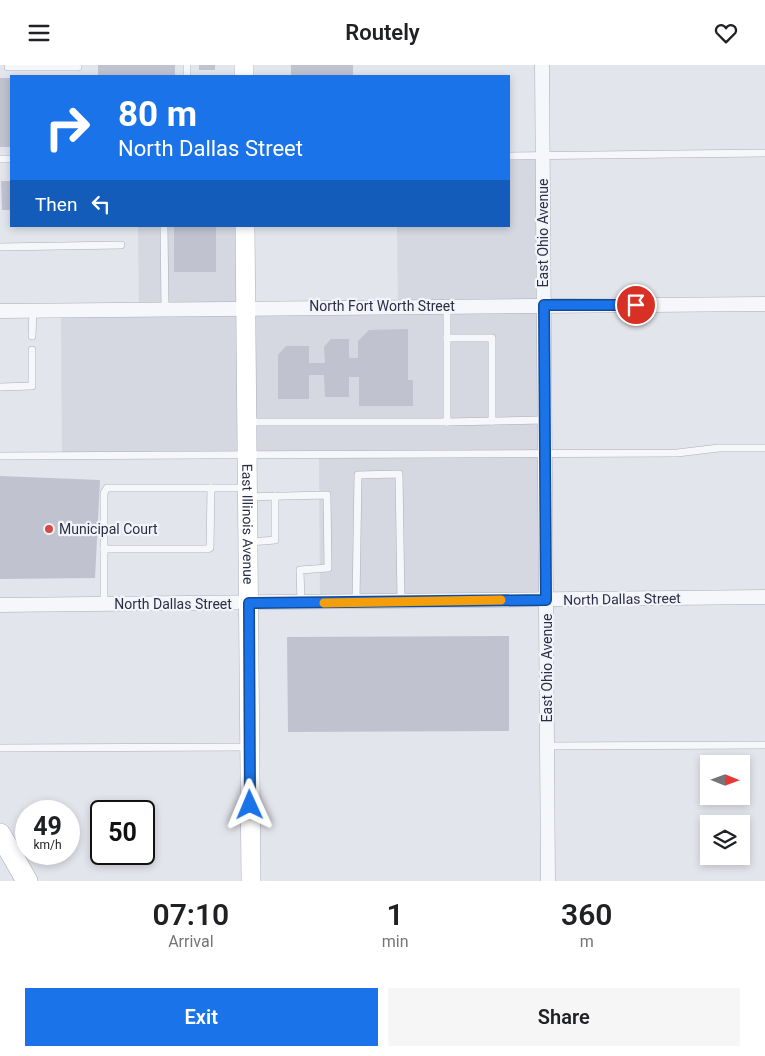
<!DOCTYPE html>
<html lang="en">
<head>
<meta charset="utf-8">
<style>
	:root { --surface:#fff; --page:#f6f6f6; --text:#202124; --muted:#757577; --accent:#1a73e8 }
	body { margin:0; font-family:Roboto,sans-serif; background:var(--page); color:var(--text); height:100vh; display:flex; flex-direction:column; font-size:19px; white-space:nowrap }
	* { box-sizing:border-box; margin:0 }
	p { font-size:16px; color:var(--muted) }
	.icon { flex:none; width:28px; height:28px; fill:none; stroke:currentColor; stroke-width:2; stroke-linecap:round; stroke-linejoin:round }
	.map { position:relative; height:816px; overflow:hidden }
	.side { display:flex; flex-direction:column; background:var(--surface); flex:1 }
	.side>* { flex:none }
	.banner { position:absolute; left:10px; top:10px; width:500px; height:152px; border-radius:0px; box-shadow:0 2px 8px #0003; background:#1a73e8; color:#fff; overflow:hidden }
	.needle { width:32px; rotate:91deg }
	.buttons { position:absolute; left:700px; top:690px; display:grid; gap:10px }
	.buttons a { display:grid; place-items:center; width:50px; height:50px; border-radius:0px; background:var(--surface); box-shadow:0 2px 8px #0003; font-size:25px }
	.speed { position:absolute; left:15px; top:735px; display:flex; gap:10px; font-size:25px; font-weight:700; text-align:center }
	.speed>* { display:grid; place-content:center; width:65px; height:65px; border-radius:50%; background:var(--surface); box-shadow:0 2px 8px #0003; line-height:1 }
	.speed small { font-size:12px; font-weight:400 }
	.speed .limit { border:2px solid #111; border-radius:8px; background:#fff; color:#111 }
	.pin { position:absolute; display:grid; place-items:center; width:42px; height:42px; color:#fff; margin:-21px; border:2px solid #fff; border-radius:50%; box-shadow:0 1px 5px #0007 }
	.me { position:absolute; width:55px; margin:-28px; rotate:359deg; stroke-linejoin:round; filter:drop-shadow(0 0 4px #0008) }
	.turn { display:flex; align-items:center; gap:18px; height:105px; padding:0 25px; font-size:22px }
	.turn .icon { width:65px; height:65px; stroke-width:2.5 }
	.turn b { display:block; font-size:35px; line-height:42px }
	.then { display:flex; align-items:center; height:48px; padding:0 25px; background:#0003; gap:10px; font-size:19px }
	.eta { display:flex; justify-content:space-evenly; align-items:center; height:85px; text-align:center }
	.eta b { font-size:30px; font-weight:600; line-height:35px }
	.button { display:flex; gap:10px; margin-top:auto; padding:10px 25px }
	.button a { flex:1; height:58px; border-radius:0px; background:var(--accent); color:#fff; font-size:20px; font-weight:600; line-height:58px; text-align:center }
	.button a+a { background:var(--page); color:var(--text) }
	header { display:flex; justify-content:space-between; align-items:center; height:65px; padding:0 25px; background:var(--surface); font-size:22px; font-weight:600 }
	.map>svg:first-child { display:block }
	.built { fill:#d5d7e1 }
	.building { fill:#c0c2cf }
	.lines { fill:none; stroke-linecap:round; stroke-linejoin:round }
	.lane-casing { stroke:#acaeba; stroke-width:8 }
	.street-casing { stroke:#acaeba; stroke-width:15 }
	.secondary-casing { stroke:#acaeba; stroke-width:20 }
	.primary-casing { stroke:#a2a6b8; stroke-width:22 }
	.lane { stroke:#f6f7fa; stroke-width:7 }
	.street { stroke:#f6f7fa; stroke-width:14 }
	.secondary { stroke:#fff; stroke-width:19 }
	.primary { stroke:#fff; stroke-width:21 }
	.route-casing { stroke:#114b97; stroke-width:12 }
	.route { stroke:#1a73e8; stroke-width:9 }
	.slow { stroke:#f59e0b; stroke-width:9 }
	.poi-dot { fill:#d54b44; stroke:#f3f4f9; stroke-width:2 }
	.labels { text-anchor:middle; stroke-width:4.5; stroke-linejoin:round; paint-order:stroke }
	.street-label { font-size:14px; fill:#2a2e45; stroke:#f3f4f9 }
	.poi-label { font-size:14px; fill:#2a2e45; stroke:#f3f4f9; text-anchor:start }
</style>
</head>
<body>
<header><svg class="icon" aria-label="menu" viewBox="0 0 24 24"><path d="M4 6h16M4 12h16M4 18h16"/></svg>Routely<svg class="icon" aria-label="heart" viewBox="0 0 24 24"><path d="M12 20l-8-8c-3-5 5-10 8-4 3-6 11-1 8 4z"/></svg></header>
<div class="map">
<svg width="765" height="816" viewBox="0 0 765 816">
	<rect width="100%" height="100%" fill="#e3e5ec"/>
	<polygon class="built" points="509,94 545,94 548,537 320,539 319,391 62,393 61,245 139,245 138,161 247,161 248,243 398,242 397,161 509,161"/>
	<g class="building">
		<rect x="98" y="0" width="77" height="11"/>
		<rect x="199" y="0" width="16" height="5"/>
		<rect x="291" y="0" width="62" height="11"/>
		<rect x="0" y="13" width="11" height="69"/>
		<polygon points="1,116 11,116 11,145 2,145"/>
		<rect x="174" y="161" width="42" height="46"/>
		<polygon points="408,264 408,315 413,315 413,341 359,341 359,312 349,312 349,332 325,332 324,310 309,310 309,334 278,334 278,290 286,281 309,281 309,298 325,298 324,282 331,274 349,274 349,293 358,293 358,276 369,265"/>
		<polygon points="0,411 100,415 95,513 0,514"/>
		<polygon points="509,571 509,666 288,667 287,572"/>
	</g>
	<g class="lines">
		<defs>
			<g id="lane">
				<polyline points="187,0 187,11"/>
				<polyline points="8,2 78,2 78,0"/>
				<polyline points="509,91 765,88"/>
				<polyline points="0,94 11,94"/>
				<polyline points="164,161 165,243"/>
				<polyline points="0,182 121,180"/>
				<polyline points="447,241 447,357 545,355"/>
				<polyline points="32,271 33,245"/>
				<polyline points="447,273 492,273 492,356"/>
				<polyline points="0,322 32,321 32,285"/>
				<polyline points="248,357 447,357"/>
				<polyline points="0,391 677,388 719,383 765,383"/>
				<polyline points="249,432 327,430 328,503 300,505 301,537"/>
				<polyline points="250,477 275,475 275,431"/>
				<polyline points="104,484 206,484 210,483 211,423"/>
				<polyline points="356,537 358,410 399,409 401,536"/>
				<polyline points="104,539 104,428 107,423 247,423"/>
				<polyline points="547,681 765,680"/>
				<polyline points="0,683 250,682"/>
			</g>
			<g id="street">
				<polyline points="542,0 548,816"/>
				<polyline points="0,246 765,239"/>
				<polyline points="0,540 765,532"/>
			</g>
			<g id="secondary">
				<polyline points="244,0 244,11"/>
				<path id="s1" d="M245,161L251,816"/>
			</g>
			<polyline id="primary" points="0,769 27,816"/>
		</defs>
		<use href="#lane" class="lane-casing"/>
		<use href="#street" class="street-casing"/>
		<use href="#secondary" class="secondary-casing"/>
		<use href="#primary" class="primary-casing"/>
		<use href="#lane" class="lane"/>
		<use href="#street" class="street"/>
		<use href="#secondary" class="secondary"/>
		<use href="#primary" class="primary"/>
	</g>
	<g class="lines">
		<defs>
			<polyline id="route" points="250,740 249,538 546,535 544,240 636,240"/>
		</defs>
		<use href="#route" class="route-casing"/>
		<use href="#route" class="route"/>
		<polyline class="slow" points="324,538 501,535"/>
	</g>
	<circle class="poi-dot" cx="49" cy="464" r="5"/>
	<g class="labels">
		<g class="street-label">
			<text transform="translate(543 168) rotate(-90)" y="5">East Ohio Avenue</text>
			<text x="382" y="246">North Fort Worth Street</text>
			<text dy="5" stroke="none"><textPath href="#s1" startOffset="298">East Illinois Avenue</textPath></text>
			<text transform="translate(622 534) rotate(-1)" y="5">North Dallas Street</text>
			<text x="173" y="544">North Dallas Street</text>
			<text transform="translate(547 603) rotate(-90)" y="5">East Ohio Avenue</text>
		</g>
		<g class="poi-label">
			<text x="59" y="469">Municipal Court</text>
		</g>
	</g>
</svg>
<div class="buttons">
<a><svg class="needle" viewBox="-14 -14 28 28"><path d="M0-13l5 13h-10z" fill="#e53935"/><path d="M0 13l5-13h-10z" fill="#757577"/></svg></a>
<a><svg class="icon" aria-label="layers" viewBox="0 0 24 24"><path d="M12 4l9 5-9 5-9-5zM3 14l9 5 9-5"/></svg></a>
</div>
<div class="speed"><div>49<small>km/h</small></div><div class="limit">50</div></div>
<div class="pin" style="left:636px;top:240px;background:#d93025"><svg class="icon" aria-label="arrive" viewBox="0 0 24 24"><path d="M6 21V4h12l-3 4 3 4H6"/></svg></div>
<svg class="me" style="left:250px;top:740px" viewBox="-20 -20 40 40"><path d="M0-17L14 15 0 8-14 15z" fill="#1a73e8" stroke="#fff" stroke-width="4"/></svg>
<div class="banner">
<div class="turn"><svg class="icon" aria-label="right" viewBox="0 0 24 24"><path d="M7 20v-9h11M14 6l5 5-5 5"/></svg><div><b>80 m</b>North Dallas Street</div></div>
<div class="then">Then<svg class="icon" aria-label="left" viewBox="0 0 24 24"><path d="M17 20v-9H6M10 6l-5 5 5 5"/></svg></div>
</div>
</div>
<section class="side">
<div class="eta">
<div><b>07:10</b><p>Arrival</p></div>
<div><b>1</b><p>min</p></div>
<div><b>360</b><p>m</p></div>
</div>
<div class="button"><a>Exit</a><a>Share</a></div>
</section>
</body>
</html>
